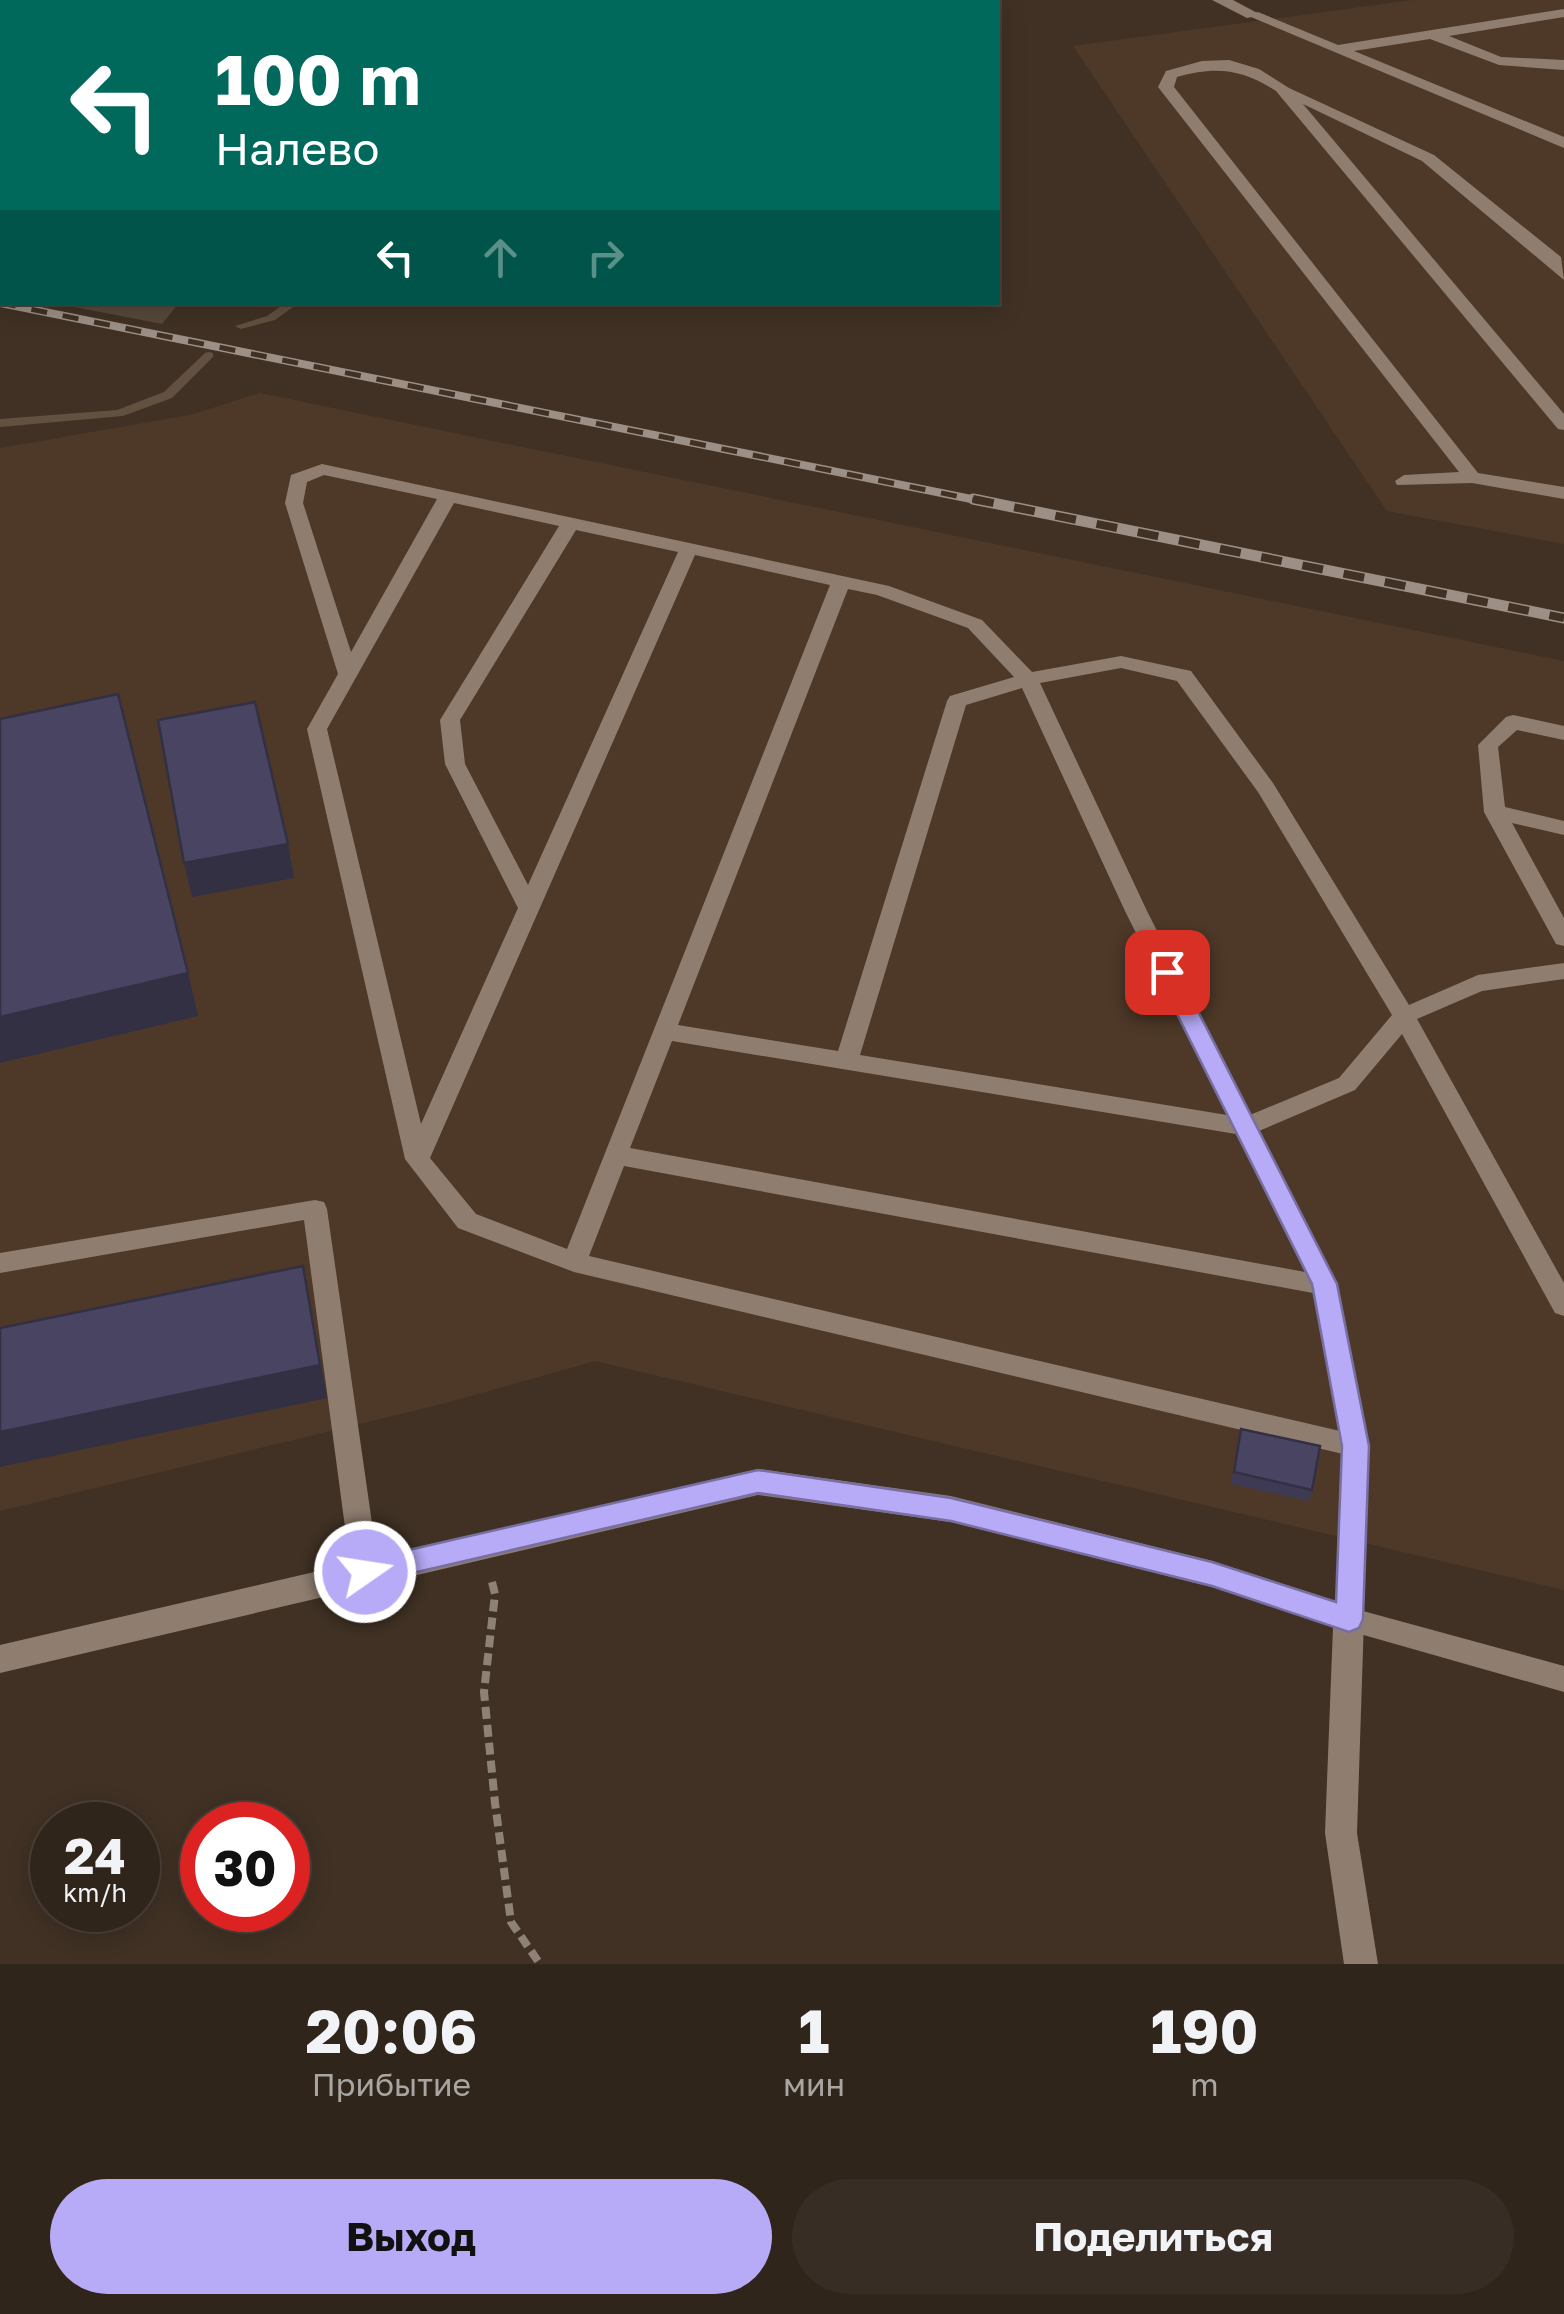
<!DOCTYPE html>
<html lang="ru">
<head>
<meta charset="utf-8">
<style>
	:root { --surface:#30251b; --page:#382d24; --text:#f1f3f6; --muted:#a8a5a3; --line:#4b423a; --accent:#b7abf7 }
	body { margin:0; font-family:"Golos Text",sans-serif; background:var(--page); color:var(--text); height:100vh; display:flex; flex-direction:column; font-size:38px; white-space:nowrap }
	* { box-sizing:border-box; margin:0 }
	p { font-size:32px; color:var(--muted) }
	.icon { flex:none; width:55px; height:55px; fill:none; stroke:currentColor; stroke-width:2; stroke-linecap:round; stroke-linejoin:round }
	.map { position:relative; height:1964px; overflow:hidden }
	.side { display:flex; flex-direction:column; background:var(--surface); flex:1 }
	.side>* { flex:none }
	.top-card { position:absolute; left:0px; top:0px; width:1000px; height:305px; box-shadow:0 5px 25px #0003,0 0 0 2px var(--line); background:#00695c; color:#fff; overflow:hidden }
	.speed { position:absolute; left:30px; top:1802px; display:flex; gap:20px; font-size:50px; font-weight:700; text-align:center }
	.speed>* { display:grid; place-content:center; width:130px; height:130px; border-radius:50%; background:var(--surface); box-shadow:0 5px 25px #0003,0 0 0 2px var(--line); line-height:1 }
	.speed small { font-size:25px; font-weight:400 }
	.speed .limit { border:15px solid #d22; background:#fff; color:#111 }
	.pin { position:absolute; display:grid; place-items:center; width:85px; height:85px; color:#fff; margin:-42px; border-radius:20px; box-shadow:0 5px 15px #0006 }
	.me { position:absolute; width:110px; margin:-55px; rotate:77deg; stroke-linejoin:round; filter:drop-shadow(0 0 8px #0008) }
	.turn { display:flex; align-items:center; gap:35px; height:210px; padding:0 50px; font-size:45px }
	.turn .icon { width:130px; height:130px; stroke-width:2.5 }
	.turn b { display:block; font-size:70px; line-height:85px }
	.lanes { display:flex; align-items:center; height:95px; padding:0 50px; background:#0003; justify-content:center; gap:50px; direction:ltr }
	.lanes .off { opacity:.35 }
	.eta { display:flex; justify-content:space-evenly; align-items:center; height:170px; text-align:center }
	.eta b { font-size:60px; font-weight:700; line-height:70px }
	.action { display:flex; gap:20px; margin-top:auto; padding:20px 50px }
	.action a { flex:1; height:115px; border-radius:60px; background:var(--accent); color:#111; font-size:40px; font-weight:700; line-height:115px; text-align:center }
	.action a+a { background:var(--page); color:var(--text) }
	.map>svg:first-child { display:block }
	.built { fill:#4e3928 }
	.green { fill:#58483b }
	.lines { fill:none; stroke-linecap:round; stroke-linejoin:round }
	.stream { fill:#625040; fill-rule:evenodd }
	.path { stroke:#8e8277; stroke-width:8; stroke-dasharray:12 6; stroke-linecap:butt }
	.service { fill:#8f7e70; fill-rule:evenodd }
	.minor { fill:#8f7e70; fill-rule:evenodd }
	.rail-far1-casing { stroke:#9c9086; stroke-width:8 }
	.rail-casing { stroke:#9c9086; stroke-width:11 }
	.rail-far1 { stroke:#403124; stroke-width:5; stroke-dasharray:16; stroke-linecap:butt }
	.rail { stroke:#403124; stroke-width:8; stroke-dasharray:21; stroke-linecap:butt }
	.wall { fill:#3f3a53 }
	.shaded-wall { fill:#333044 }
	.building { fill:#494461; stroke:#333044; stroke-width:2.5 }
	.route { fill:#b7abf7; stroke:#776fa1; stroke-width:2.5 }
</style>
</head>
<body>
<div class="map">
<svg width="1564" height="1964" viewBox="0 0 1564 1964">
	<rect width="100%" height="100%" fill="#403124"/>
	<g class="built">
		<polygon points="1413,0 1564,0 1564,544 1387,511 1073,46"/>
		<polygon points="260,393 1564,661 1564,1590 595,1361 442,1404 0,1511 0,448 190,415"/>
	</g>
	<polygon class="green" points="54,303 179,302 179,303 162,324"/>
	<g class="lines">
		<g class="stream">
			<polygon points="729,0 741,0 739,2 728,2"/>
			<polygon points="287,302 300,302 275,320 241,329 235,326 267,316"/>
			<polygon points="209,352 213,353 213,357 172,398 123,416 0,427 0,419 117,410 164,392 205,353"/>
		</g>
		<polyline class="path" points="492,1582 495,1594 484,1692 495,1803 511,1922 540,1964"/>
		<g class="service">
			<polygon points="1564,9 1564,17 1449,36 1501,57 1564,60 1564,70 1499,65 1430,39 1354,51 1564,137 1564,148 1246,15 1258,12 1338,45"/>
			<path d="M1229,60L1259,69L1289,88L1434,155L1561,257L1564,280L1422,161L1303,104L1564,414V430L1558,429L1276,91C1242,69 1216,66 1177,77L1174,87L1478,473L1564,487V499L1472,483L1397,485L1395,481L1404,475L1459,472L1158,87L1166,71L1202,61Z"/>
			<path d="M322,464L889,586L982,620L1032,672L1121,656L1191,671L1273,783L1409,1005L1478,975L1564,963V979L1482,991L1417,1019L1564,1283V1316L1555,1313L1402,1034L1355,1090L1259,1131L1336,1285L1369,1446L1363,1611L1564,1666V1692L1339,1628L1335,1619L1343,1454L574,1272L458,1228L405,1159L307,729L338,674L285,503L291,475ZM324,475L437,499L351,652L303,503L307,482ZM454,503L559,526L440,720L445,764L518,908L421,1124L327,729ZM576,530L678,552L528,885L465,764L460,720ZM695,555L830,585L567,1249L476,1214L430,1158ZM848,589L877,595L968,628L1014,677L950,696L947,701L838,1051L678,1025ZM1121,668L1177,681L1258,792L1392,1015L1339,1078L1250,1115L1147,911L1040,683ZM1022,688L1125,911L1227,1115L860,1055L966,705ZM672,1041L1236,1134L1305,1272L630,1148ZM624,1166L1313,1293L1340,1431L589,1256Z"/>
			<polygon points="1513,715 1564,726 1564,740 1517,730 1498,747 1505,807 1564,821 1564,835 1512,823 1564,918 1564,946 1556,944 1484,812 1478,745 1506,717"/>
			<polygon points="315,1200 324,1202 327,1209 379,1572 375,1580 365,1584 355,1580 351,1572 304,1220 0,1273 0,1253"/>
		</g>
		<g class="minor">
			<polygon points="1212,0 1233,0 1261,15 1247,18"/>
			<rect x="0" y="5" width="2" height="10"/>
			<polygon points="758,1469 951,1496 1212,1561 1360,1609 1364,1619 1357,1833 1378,1964 1344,1964 1325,1833 1333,1627 1212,1587 951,1522 758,1495 0,1673 0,1645"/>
		</g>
		<defs>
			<polyline id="rail-far1" points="0,303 986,502"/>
			<polyline id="rail" points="973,499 1564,618"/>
		</defs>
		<use href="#rail-far1" class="rail-far1-casing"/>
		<use href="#rail" class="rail-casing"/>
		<use href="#rail-far1" class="rail-far1"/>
		<use href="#rail" class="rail"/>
	</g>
	<polygon class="wall" points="1241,1429 1312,1490 1309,1501 1231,1484"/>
	<g class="shaded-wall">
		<polygon points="288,844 294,878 192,897 184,863"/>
		<polygon points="188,973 198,1016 0,1063 0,1017"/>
		<polygon points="303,1266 327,1398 0,1467 0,1432"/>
	</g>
	<g class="building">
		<polygon points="118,694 188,973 0,1017 0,719"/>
		<polygon points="255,702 288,844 184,863 158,720"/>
		<polygon points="303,1266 320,1365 0,1432 0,1328"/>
		<polygon points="1241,1429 1320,1446 1312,1490 1234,1472"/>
	</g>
	<polygon class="route" points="1167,964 1178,972 1337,1284 1369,1446 1363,1619 1359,1628 1349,1632 1212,1586 951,1521 758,1493 365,1584 355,1580 351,1572 355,1563 365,1560 758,1470 951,1498 1212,1562 1336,1602 1342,1446 1312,1284 1156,972"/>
</svg>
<div class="speed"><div>24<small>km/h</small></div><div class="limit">30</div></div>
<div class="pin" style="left:1167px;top:972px;background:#d93025"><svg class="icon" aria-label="arrive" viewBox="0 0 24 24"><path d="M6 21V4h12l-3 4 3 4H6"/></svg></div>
<svg class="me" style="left:365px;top:1572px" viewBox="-20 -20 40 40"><circle r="17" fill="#b7abf7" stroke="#fff" stroke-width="3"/><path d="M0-11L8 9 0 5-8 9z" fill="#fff"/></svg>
<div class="top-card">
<div class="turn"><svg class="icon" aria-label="left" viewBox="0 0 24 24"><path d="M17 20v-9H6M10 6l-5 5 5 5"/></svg><div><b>100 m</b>Налево</div></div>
<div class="lanes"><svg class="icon" aria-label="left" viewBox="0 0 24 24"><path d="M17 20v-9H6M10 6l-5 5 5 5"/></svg><svg class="icon off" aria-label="ahead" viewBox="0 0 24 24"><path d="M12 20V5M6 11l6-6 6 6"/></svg><svg class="icon off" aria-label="right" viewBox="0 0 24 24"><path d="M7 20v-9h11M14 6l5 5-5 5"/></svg></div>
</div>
</div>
<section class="side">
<div class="eta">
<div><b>20:06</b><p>Прибытие</p></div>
<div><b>1</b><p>мин</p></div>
<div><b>190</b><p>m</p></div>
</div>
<div class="action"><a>Выход</a><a>Поделиться</a></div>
</section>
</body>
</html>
